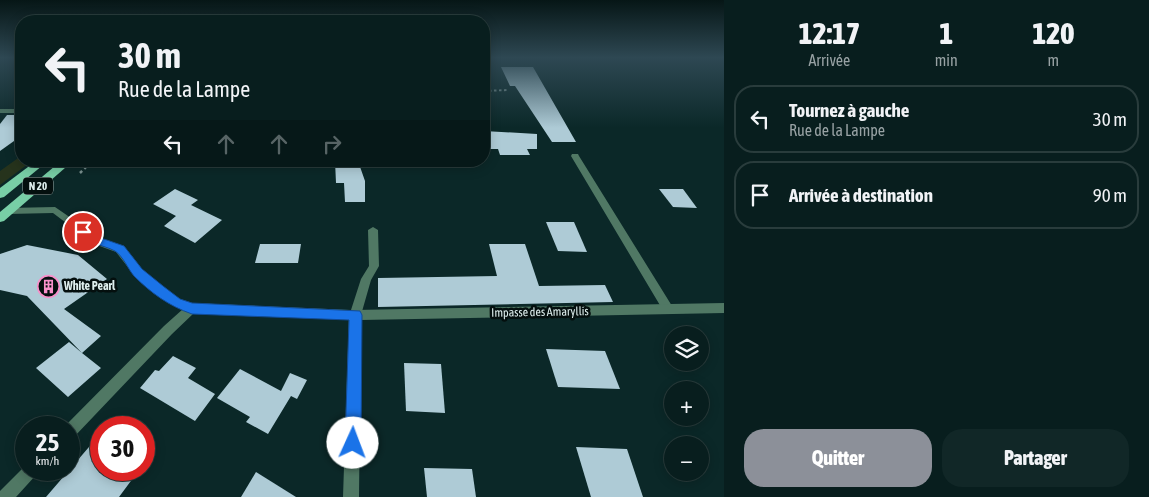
<!DOCTYPE html>
<html lang="fr">
<head>
<meta charset="utf-8">
<style>
	:root { --surface:#081e1e; --page:#112727; --text:#f1f3f6; --muted:#98a2a4; --line:#293c3c; --accent:#8c9099 }
	body { margin:0; font-family:"Asap Condensed",sans-serif; background:var(--page); color:var(--text); height:100vh; display:flex; flex-direction:column; font-size:19px; white-space:nowrap }
	* { box-sizing:border-box; margin:0 }
	p { font-size:16px; color:var(--muted) }
	.icon { flex:none; width:28px; height:28px; fill:none; stroke:currentColor; stroke-width:2; stroke-linecap:round; stroke-linejoin:round }
	.map { position:relative; flex:1; overflow:hidden }
	.panel { display:flex; flex-direction:column; background:var(--surface); width:425px }
	.panel>* { flex:none }
	.hud { position:absolute; left:15px; top:15px; width:475px; height:152px; border-radius:20px; box-shadow:0 2px 12px #0003,0 0 0 1px var(--line); background:#081e1e; color:var(--text); overflow:hidden }
	.fabs { position:absolute; left:664px; top:326px; display:grid; gap:10px }
	.fabs a { display:grid; place-items:center; width:45px; height:45px; border-radius:50%; background:var(--surface); box-shadow:0 2px 12px #0003,0 0 0 1px var(--line); font-size:25px }
	.speed { position:absolute; left:15px; top:416px; display:flex; gap:10px; font-size:25px; font-weight:700; text-align:center }
	.speed>* { display:grid; place-content:center; width:65px; height:65px; border-radius:50%; background:var(--surface); box-shadow:0 2px 12px #0003,0 0 0 1px var(--line); line-height:1 }
	.speed small { font-size:12px; font-weight:400 }
	.speed .limit { border:8px solid #d22; background:#fff; color:#111 }
	.pin { position:absolute; display:grid; place-items:center; width:42px; height:42px; color:#fff; margin:-21px; border:2px solid #fff; border-radius:50%; box-shadow:0 1px 5px #0007 }
	.me { position:absolute; width:55px; margin:-28px; rotate:2deg; stroke-linejoin:round; filter:drop-shadow(0 0 4px #0008) }
	.turn { display:flex; align-items:center; gap:18px; height:105px; padding:0 20px; font-size:22px }
	.turn .icon { width:65px; height:65px; stroke-width:2.5 }
	.turn b { display:block; font-size:35px; line-height:42px }
	.lanes { display:flex; align-items:center; height:48px; padding:0 20px; background:#0003; justify-content:center; gap:25px; direction:ltr }
	.lanes .off { opacity:.35 }
	.eta { display:flex; justify-content:space-evenly; align-items:center; height:85px; text-align:center }
	.eta b { font-size:30px; font-weight:800; line-height:35px }
	.button { display:flex; gap:10px; margin-top:auto; padding:10px 20px }
	.button a { flex:1; height:58px; border-radius:20px; background:var(--accent); color:#fff; font-size:20px; font-weight:800; line-height:58px; text-align:center }
	.button a+a { background:var(--page); color:var(--text) }
	ul { padding:0; list-style:none }
	li { display:flex; align-items:center; gap:15px; height:68px; margin:0 10px 8px; padding:0 10px; border:2px solid var(--line); border-radius:20px }
	li div { flex:1 }
	li b { display:block; font-size:19px }
	li em { font-style:normal }
	main { display:flex; flex:1; min-height:0 }
	.map>svg:first-child { display:block }
	.green { fill:#26331c }
	.building { fill:#aecbd6 }
	.lines { fill:none; stroke-linecap:round; stroke-linejoin:round }
	.path-far1 { stroke:#7b9190; stroke-width:2; stroke-dasharray:2.5 2.5; stroke-linecap:butt }
	.path { stroke:#7b9190; stroke-width:2.5; stroke-dasharray:3 3; stroke-linecap:butt }
	.lane { fill:#507864; fill-rule:evenodd }
	.street { fill:#507864; fill-rule:evenodd }
	.primary { fill:#78cea6; fill-rule:evenodd }
	.route { fill:#1a73e8; stroke:#114b97 }
	.labels { text-anchor:middle; stroke-width:5; stroke-linejoin:round; paint-order:stroke }
	.shield { fill:#040f0e; stroke:#9dabaa; stroke-width:1 }
	.shield-label { font-size:11px; font-weight:bold; fill:#deeeed }
	.poi-label { font-size:12px; font-weight:bold; fill:#deeeed; stroke:#040f0e; text-anchor:start }
	.street-label { font-size:12px; fill:#deeeed; stroke:#040f0e }
</style>
</head>
<body>
<main>
<div class="map">
<svg width="724" height="497" viewBox="0 0 724 497">
	<rect width="100%" height="100%" fill="#0b2828"/>
	<polygon class="green" points="21,156 21,161 32,161 0,185 0,171"/>
	<g class="building">
		<polygon points="501,67 533,67 576,142 552,142 515,86 510,86"/>
		<polygon points="7,115 21,115 21,136 0,151 0,124"/>
		<polygon points="484,131 537,134 537,149 527,149 530,155 500,155 498,149 484,149"/>
		<polygon points="335,161 358,161 365,181 365,202 345,202 344,183 336,183"/>
		<polygon points="175,189 198,200 191,205 222,220 195,243 164,226 176,216 153,204"/>
		<polygon points="659,189 683,189 697,208 673,207"/>
		<polygon points="546,222 574,222 587,252 558,251"/>
		<polygon points="260,244 301,244 298,263 255,263"/>
		<polygon points="489,244 525,244 539,286 605,285 613,302 378,307 378,278 497,276"/>
		<polygon points="27,245 78,255 107,279 64,309 101,336 82,353 101,368 68,397 36,368 69,342 82,353 27,296 0,290 0,254"/>
		<polygon points="546,349 605,351 620,389 558,387"/>
		<polygon points="173,356 196,368 188,378 215,394 195,421 140,388 155,370 159,371"/>
		<polygon points="404,363 441,364 445,413 406,411"/>
		<polygon points="240,369 281,391 290,373 307,380 297,399 291,396 268,434 246,422 250,417 217,398"/>
		<polygon points="101,433 101,470 139,470 119,497 46,497"/>
		<polygon points="576,447 627,449 643,497 591,497"/>
		<polygon points="424,468 472,469 476,497 427,497"/>
		<polygon points="256,472 296,497 241,497"/>
	</g>
	<g class="lines">
		<polyline class="path-far1" points="484,91 508,90"/>
		<polyline class="path" points="80,173 92,161"/>
		<g class="lane">
			<rect x="0" y="109" width="21" height="4"/>
			<polygon points="572,154 578,154 579,156 672,306 674,309 672,312 668,314 664,312 571,156"/>
			<polygon points="55,207 100,238 124,246 142,269 163,287 180,299 192,303 351,310 361,279 369,266 368,230 373,227 378,230 379,266 371,280 361,315 359,319 355,320 194,313 172,334 74,437 69,439 69,428 64,427 164,326 183,309 172,305 155,293 134,275 116,252 94,244 53,213 8,214 3,211 8,208"/>
			<polygon points="26,465 26,470 38,470 36,475 16,497 0,497 0,491"/>
		</g>
		<polygon class="street" points="724,303 724,313 361,320 359,497 343,497 349,315 351,311 355,310"/>
		<g class="primary">
			<polygon points="36,161 48,161 4,197 0,198 0,188"/>
			<polygon points="61,161 73,161 4,221 0,222 0,212"/>
		</g>
	</g>
	<linearGradient id="sky" x2="0" y2="1"><stop stop-color="#061616"/><stop offset="0.45" stop-color="#2e4853"/><stop offset="1" stop-color="#2e4853" stop-opacity="0"/></linearGradient>
	<rect width="724" height="128" fill="url(#sky)"/>
	<path class="route" d="M83,228L101,238L124,246L142,269L163,286L180,299L192,303L360,311L362,315L361,443L359,449L353,452L347,449L345,443L349,320L192,314C169,306 151,293 134,276C128,269 123,256 115,251C102,244 87,245 78,232Z"/>
	<defs>
		<symbol id="building-ring" viewBox="-11 -11 22 22"><circle r="9.5" fill="#040f0e" stroke="#f890ca" stroke-width="1.5"/><path d="M-4-6H4V6H1V3H-1V6H-4ZM-2.5-4.3h1.7v1.8h-1.7ZM.8-4.3h1.7v1.8H.8ZM-2.5-1h1.7V.8h-1.7ZM.8-1h1.7V.8H.8Z" fill="#f890ca"/></symbol>
	</defs>
	<g fill-rule="evenodd">
		<use href="#building-ring" x="36" y="274" width="25" height="25"/>
	</g>
	<g class="labels">
		<rect class="shield" x="23" y="177.5" width="30" height="17" rx="4"/>
		<g class="shield-label">
			<text x="38" y="190">N 20</text>
		</g>
		<g class="poi-label">
			<text x="64" y="290">White Pearl</text>
		</g>
		<g class="street-label">
			<text transform="translate(540 312) rotate(-1)" y="4">Impasse des Amaryllis</text>
		</g>
	</g>
</svg>
<div class="fabs">
<a><svg class="icon" aria-label="layers" viewBox="0 0 24 24"><path d="M12 4l9 5-9 5-9-5zM3 14l9 5 9-5"/></svg></a>
<a>+</a>
<a>−</a>
</div>
<div class="speed"><div>25<small>km/h</small></div><div class="limit">30</div></div>
<div class="pin" style="left:83px;top:232px;background:#d93025"><svg class="icon" aria-label="arrive" viewBox="0 0 24 24"><path d="M6 21V4h12l-3 4 3 4H6"/></svg></div>
<svg class="me" style="left:353px;top:443px" viewBox="-20 -20 40 40"><circle r="19" fill="#fff"/><path d="M0-13L10 11 0 6-10 11z" fill="#1a73e8"/></svg>
<div class="hud">
<div class="turn"><svg class="icon" aria-label="left" viewBox="0 0 24 24"><path d="M17 20v-9H6M10 6l-5 5 5 5"/></svg><div><b>30 m</b>Rue de la Lampe</div></div>
<div class="lanes"><svg class="icon" aria-label="left" viewBox="0 0 24 24"><path d="M17 20v-9H6M10 6l-5 5 5 5"/></svg><svg class="icon off" aria-label="ahead" viewBox="0 0 24 24"><path d="M12 20V5M6 11l6-6 6 6"/></svg><svg class="icon off" aria-label="ahead" viewBox="0 0 24 24"><path d="M12 20V5M6 11l6-6 6 6"/></svg><svg class="icon off" aria-label="right" viewBox="0 0 24 24"><path d="M7 20v-9h11M14 6l5 5-5 5"/></svg></div>
</div>
</div>
<section class="panel">
<div class="eta">
<div><b>12:17</b><p>Arrivée</p></div>
<div><b>1</b><p>min</p></div>
<div><b>120</b><p>m</p></div>
</div>
<ul>
<li><svg class="icon" aria-label="left" viewBox="0 0 24 24"><path d="M17 20v-9H6M10 6l-5 5 5 5"/></svg><div><b>Tournez à gauche</b><p>Rue de la Lampe</p></div><em>30 m</em></li>
<li><svg class="icon" aria-label="arrive" viewBox="0 0 24 24"><path d="M6 21V4h12l-3 4 3 4H6"/></svg><div><b>Arrivée à destination</b></div><em>90 m</em></li>
</ul>
<div class="button"><a>Quitter</a><a>Partager</a></div>
</section>
</main>
</body>
</html>
